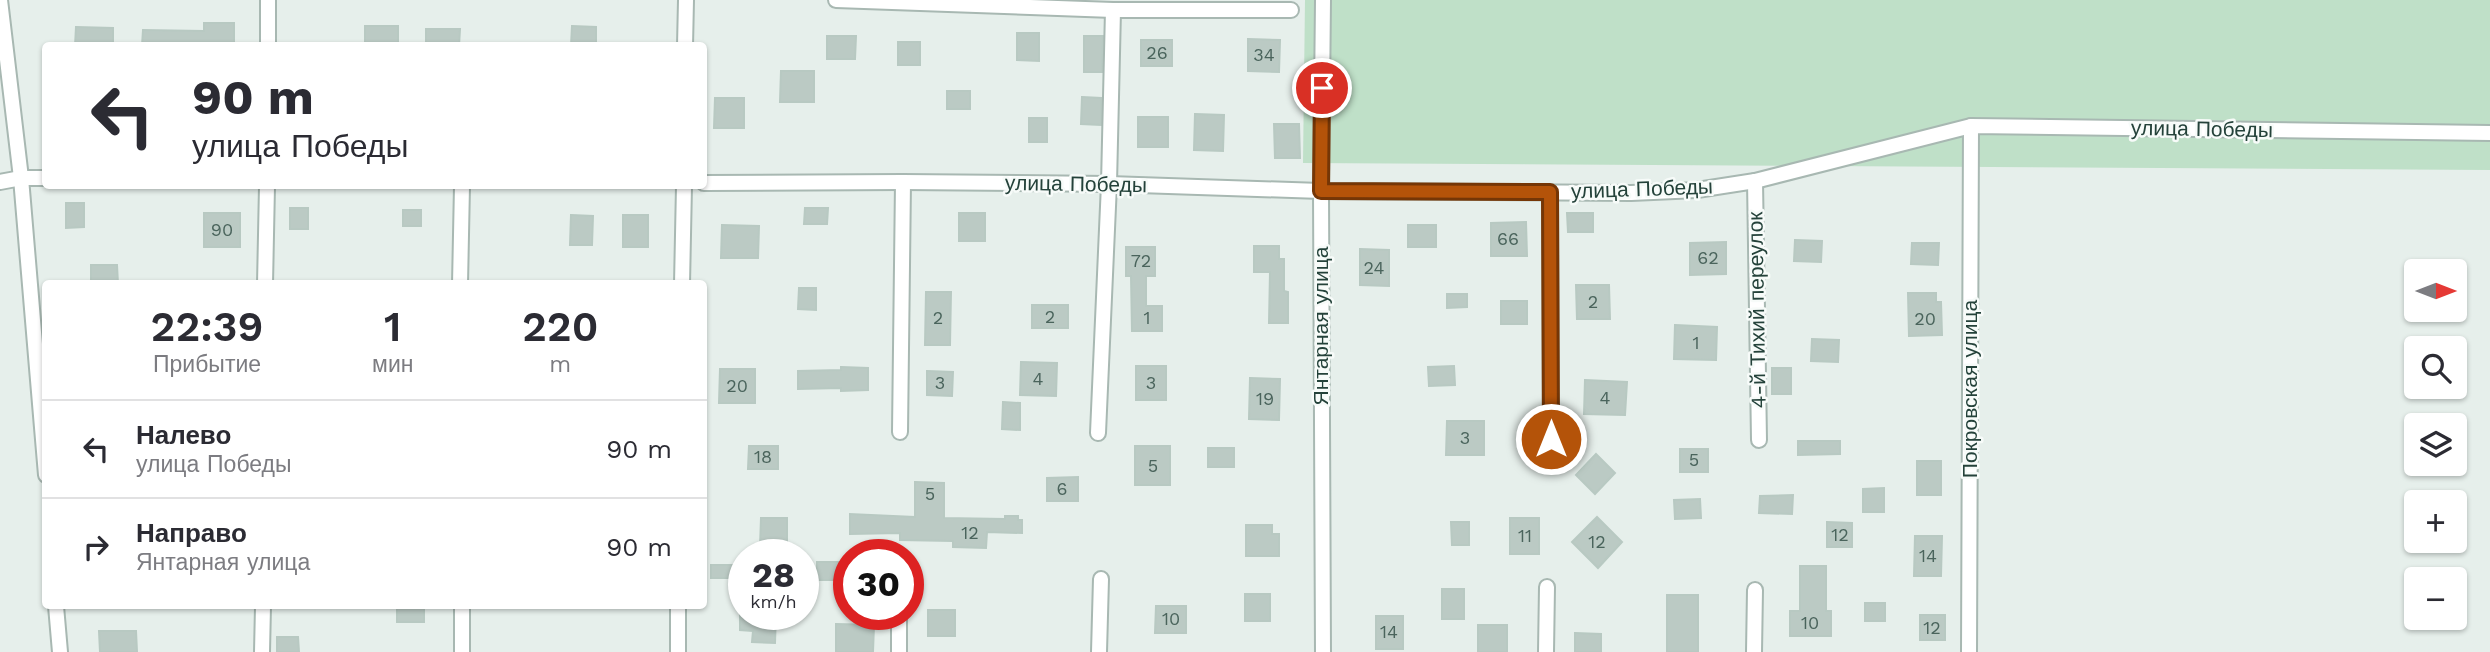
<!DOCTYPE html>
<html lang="ru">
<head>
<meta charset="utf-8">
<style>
	:root { --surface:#fff; --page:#f7f7f7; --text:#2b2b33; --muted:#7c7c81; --line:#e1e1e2 }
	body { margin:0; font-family:"Work Sans",sans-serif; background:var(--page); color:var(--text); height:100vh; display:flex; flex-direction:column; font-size:26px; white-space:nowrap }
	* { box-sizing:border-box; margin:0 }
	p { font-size:23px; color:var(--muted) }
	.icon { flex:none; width:38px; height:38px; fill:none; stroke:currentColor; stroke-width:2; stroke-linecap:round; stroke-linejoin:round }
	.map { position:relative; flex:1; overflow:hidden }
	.side { position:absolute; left:42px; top:280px; width:665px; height:329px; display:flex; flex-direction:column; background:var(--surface); border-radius:7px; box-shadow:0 2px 5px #0004 }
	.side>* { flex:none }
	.guide { position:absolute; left:42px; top:42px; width:665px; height:147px; border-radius:7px; box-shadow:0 2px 5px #0004; background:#fff; color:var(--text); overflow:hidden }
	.needle { width:46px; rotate:90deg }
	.controls { position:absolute; left:2404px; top:259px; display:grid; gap:14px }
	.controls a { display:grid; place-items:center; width:63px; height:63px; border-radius:7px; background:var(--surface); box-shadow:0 2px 5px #0004; font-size:35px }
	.speed { position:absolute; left:728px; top:539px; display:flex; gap:14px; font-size:35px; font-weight:700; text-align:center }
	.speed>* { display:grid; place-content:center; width:91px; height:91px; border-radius:50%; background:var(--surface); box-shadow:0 2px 5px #0004; line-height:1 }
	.speed small { font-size:18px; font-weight:400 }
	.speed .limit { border:10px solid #d22; background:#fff; color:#111 }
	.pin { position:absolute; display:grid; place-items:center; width:60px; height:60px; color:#fff; margin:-30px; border:4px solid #fff; border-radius:50%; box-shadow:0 2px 7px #0007 }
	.me { position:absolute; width:77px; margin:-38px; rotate:0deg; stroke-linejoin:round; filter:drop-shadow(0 0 5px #0008) }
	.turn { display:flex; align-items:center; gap:24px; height:147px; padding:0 35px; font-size:32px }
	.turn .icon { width:91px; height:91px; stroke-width:2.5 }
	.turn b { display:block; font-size:49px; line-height:60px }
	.eta { display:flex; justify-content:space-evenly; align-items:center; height:119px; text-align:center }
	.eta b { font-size:42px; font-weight:600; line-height:49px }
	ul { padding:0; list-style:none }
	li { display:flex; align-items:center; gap:21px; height:98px; padding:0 35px; border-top:2px solid var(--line) }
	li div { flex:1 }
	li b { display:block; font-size:26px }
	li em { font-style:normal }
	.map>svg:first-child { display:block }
	.green { fill:#bfe0c8 }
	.building { fill:#bbcac4; stroke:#b8c9c2; stroke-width:2 }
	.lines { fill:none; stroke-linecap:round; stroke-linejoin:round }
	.street-casing { stroke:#a8b8b2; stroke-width:18 }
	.street { stroke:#fff; stroke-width:14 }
	.route-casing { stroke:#753606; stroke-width:18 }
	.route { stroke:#b45309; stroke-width:12 }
	.labels { text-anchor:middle; stroke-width:5; stroke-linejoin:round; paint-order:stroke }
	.number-label { font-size:18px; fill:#4a645c }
	.street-label { font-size:21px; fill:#24423a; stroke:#f7fbf9 }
</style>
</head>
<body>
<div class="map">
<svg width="2490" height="652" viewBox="0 0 2490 652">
	<rect width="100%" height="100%" fill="#e6efeb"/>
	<polygon class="green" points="1305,0 2490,0 2490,170 1303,163"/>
	<g class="building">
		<polygon points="204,23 234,23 234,46 142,46 143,30 204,31"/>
		<rect x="365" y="26" width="33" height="20"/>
		<polygon points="572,26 596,27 596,46 571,46"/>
		<polygon points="76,27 113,28 113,46 75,46"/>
		<polygon points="426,29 460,29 459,46 426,46"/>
		<polygon points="1017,33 1039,33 1039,61 1017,60"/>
		<polygon points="827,36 856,36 855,59 827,59"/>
		<polygon points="1084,36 1103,36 1102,72 1084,72"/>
		<polygon points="1248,39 1280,40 1279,72 1248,71"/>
		<rect x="1141" y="40" width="31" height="26"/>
		<rect x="898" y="42" width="22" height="23"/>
		<polygon points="781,71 814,71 814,102 780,102"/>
		<rect x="947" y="91" width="23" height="18"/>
		<polygon points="1082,97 1101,98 1101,125 1081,124"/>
		<polygon points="715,98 744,98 744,128 714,128"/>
		<polygon points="1195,114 1224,115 1223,151 1194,150"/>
		<rect x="1138" y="117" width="30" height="30"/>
		<rect x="1029" y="118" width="18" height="24"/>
		<polygon points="1274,124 1299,124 1300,158 1275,158"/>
		<polygon points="66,203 84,203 84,227 66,228"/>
		<rect x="290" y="208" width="18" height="21"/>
		<polygon points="805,208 828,208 827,224 804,224"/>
		<rect x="403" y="210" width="18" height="16"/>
		<rect x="204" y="213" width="36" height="34"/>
		<rect x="959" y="213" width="26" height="28"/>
		<polygon points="1567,213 1593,213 1593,232 1568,232"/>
		<polygon points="571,215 593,216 592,245 570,245"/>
		<rect x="623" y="215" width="25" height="32"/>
		<polygon points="1526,222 1527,256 1491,256 1491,223"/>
		<polygon points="722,225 759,226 758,258 721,258"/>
		<rect x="1408" y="225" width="28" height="22"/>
		<polygon points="1795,240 1822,241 1821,262 1794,261"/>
		<polygon points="1726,242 1726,274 1690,275 1690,243"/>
		<polygon points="1912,243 1939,243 1938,265 1911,264"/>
		<polygon points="1254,246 1279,246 1279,259 1284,259 1284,291 1288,292 1288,323 1269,323 1270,272 1254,272"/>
		<polygon points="1126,247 1155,247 1155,276 1146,276 1146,306 1162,306 1162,331 1132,331 1131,276 1126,276"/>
		<polygon points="1360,249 1389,250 1389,286 1360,285"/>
		<polygon points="91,265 117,265 118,284 91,284"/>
		<polygon points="1576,285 1609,285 1610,319 1577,319"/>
		<polygon points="799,288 816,288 816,310 798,309"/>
		<polygon points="926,292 951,292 950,345 925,345"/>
		<polygon points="1908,293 1936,293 1936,302 1941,302 1942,335 1909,336"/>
		<polygon points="1447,294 1467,294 1467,307 1447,308"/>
		<rect x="1501" y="301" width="26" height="23"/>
		<rect x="1032" y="305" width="36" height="23"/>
		<polygon points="1675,325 1717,327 1716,360 1674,359"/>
		<polygon points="1812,339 1839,340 1838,362 1811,361"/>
		<polygon points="1021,362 1057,363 1056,396 1020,395"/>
		<rect x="1136" y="366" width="30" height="34"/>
		<polygon points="1454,366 1455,385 1429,386 1428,367"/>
		<polygon points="841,367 868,368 868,390 841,391 841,388 798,389 798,371 841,370"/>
		<rect x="1772" y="368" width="19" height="26"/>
		<polygon points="720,369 755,369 755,403 719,403"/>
		<polygon points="927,371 953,372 952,396 927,395"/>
		<polygon points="1250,378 1280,379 1279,420 1249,419"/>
		<polygon points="1585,380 1627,382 1625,415 1584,414"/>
		<polygon points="1003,402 1020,403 1020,430 1002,429"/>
		<polygon points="1447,421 1484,421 1484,455 1446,455"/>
		<polygon points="1798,441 1840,441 1840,454 1798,455"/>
		<polygon points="749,446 778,446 778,469 748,469"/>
		<rect x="1135" y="446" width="35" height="39"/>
		<rect x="1208" y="448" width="26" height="19"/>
		<rect x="1680" y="449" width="28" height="23"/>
		<polygon points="1596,454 1615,473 1595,494 1576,475"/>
		<rect x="1917" y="461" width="24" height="34"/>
		<polygon points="1078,477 1078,501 1047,501 1047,478"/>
		<polygon points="915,482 944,483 944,518 1005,519 1005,516 1018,516 1018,520 1022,520 1022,533 987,532 986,548 953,547 953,541 900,540 900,533 850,534 850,514 915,517"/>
		<polygon points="1884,488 1884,512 1863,512 1863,489"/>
		<polygon points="1793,495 1792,514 1759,513 1760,496"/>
		<polygon points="1700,499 1701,518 1675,519 1674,500"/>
		<polygon points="1597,517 1622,542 1598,568 1572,542"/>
		<polygon points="761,518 787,518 787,548 760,547"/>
		<rect x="1510" y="518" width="29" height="36"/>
		<polygon points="1451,522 1469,522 1469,545 1452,545"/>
		<polygon points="1827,522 1852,523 1852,547 1827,547"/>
		<polygon points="1246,525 1272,525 1272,534 1279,534 1279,556 1246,556"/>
		<polygon points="1915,536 1942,536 1941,576 1914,576"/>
		<rect x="817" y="562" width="25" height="18"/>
		<rect x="711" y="565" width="33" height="13"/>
		<polygon points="1800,566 1826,566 1826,611 1831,611 1831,636 1790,636 1790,611 1800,611"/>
		<rect x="1442" y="589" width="22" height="30"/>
		<rect x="1245" y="594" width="25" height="27"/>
		<rect x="1667" y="595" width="31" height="57"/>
		<rect x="1865" y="603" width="20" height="18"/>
		<rect x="397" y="606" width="27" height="16"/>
		<polygon points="1156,606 1186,606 1186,633 1155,633"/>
		<rect x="928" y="610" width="27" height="26"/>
		<polygon points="740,614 776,614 775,643 752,642 753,631 740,630"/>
		<rect x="1920" y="615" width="25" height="25"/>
		<rect x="1376" y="616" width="27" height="33"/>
		<polygon points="836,624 874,625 873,652 836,652"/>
		<rect x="1478" y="625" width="29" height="27"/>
		<polygon points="99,631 136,631 137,652 100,652"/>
		<polygon points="1575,633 1601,634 1601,652 1575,652"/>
		<polygon points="277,637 298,637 299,652 277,652"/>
	</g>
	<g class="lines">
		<defs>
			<g id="street">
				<polyline points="0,0 21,178 46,475"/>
				<polyline points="836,0 1113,10 1291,10"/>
				<polyline points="268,46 268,0"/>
				<polyline points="685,46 686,0"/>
				<polyline points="1755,181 1759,440"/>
				<polyline points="0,182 21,178 46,178"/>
				<polyline points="704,183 903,182 1109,184 1321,191 1631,193 1697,190 1755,181 1971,126 2490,133"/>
				<polyline points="1550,192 1551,439"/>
				<polyline points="265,284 267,186"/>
				<polyline points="460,284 462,186"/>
				<polyline points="682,284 684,186"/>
				<polyline points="900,432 903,182"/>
				<polyline points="1098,433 1109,184 1113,10"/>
				<polyline points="56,606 60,652"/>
				<polyline points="262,652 263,606"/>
				<polyline points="462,652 462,606"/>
				<polyline points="678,652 678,606"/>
				<polyline points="899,652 899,614"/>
				<polyline points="1099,652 1101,579"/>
				<polyline points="1323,652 1321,191 1323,0"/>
				<polyline points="1546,652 1547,587"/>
				<polyline points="1754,652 1755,590"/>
				<polyline points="1969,652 1971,126"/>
			</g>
		</defs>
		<use href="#street" class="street-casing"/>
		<use href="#street" class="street"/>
	</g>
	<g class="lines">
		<defs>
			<polyline id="route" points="1322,88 1321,191 1550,192 1551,439"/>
		</defs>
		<use href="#route" class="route-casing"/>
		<use href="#route" class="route"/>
	</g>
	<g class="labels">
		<g class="number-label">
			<text x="1157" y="59">26</text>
			<text x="1264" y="61">34</text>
			<text x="222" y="236">90</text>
			<text x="1508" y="245">66</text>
			<text x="1708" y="264">62</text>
			<text x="1141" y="267">72</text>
			<text x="1374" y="274">24</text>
			<text x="1593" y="308">2</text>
			<text x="1050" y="323">2</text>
			<text x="938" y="324">2</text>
			<text x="1147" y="324">1</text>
			<text x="1925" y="325">20</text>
			<text x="1696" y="349">1</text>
			<text x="1038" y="385">4</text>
			<text x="940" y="389">3</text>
			<text x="1151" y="389">3</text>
			<text x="737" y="392">20</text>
			<text x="1605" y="404">4</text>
			<text x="1265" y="405">19</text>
			<text x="1465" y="444">3</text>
			<text x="763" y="463">18</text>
			<text x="1694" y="466">5</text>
			<text x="1153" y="472">5</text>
			<text x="1062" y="495">6</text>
			<text x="930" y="500">5</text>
			<text x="970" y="539">12</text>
			<text x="1840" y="541">12</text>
			<text x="1525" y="542">11</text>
			<text x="1597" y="548">12</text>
			<text x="1928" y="562">14</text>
			<text x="1171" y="625">10</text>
			<text x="1810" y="629">10</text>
			<text x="1932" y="634">12</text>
			<text x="1389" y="638">14</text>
		</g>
		<g class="street-label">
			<text transform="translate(2202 129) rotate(1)" y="7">улица Победы</text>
			<text transform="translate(1076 184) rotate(1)" y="7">улица Победы</text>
			<text transform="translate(1642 189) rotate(-2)" y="7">улица Победы</text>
			<text transform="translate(1757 310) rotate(-91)" y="7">4-й Тихий переулок</text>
			<text transform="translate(1321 326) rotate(-90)" y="7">Янтарная улица</text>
			<text transform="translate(1970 389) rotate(-90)" y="7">Покровская улица</text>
		</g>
	</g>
</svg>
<div class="controls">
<a><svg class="needle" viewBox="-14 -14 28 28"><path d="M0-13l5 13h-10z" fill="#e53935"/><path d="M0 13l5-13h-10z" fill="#7c7c81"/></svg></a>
<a><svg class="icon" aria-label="search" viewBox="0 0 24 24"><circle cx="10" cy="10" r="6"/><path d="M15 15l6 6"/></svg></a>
<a><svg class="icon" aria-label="layers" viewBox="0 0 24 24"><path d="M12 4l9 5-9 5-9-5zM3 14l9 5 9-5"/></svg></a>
<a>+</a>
<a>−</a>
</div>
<div class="speed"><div>28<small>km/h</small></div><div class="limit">30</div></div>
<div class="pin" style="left:1322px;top:88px;background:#d93025"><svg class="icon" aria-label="arrive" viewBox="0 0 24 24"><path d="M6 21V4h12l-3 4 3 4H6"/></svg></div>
<svg class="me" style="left:1551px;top:439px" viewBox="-20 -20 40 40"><circle r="17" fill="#b45309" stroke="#fff" stroke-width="3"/><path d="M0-11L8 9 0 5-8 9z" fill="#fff"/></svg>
<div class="guide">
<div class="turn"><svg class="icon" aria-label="left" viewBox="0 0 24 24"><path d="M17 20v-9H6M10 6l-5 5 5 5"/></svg><div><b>90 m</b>улица Победы</div></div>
</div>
<section class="side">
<div class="eta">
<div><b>22:39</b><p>Прибытие</p></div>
<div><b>1</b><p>мин</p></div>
<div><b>220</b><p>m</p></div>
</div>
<ul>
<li><svg class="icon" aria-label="left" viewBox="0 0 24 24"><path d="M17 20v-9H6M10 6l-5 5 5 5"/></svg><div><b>Налево</b><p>улица Победы</p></div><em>90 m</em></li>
<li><svg class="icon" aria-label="right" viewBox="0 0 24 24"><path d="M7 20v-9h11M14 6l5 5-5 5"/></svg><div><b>Направо</b><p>Янтарная улица</p></div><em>90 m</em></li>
</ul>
</section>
</div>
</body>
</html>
